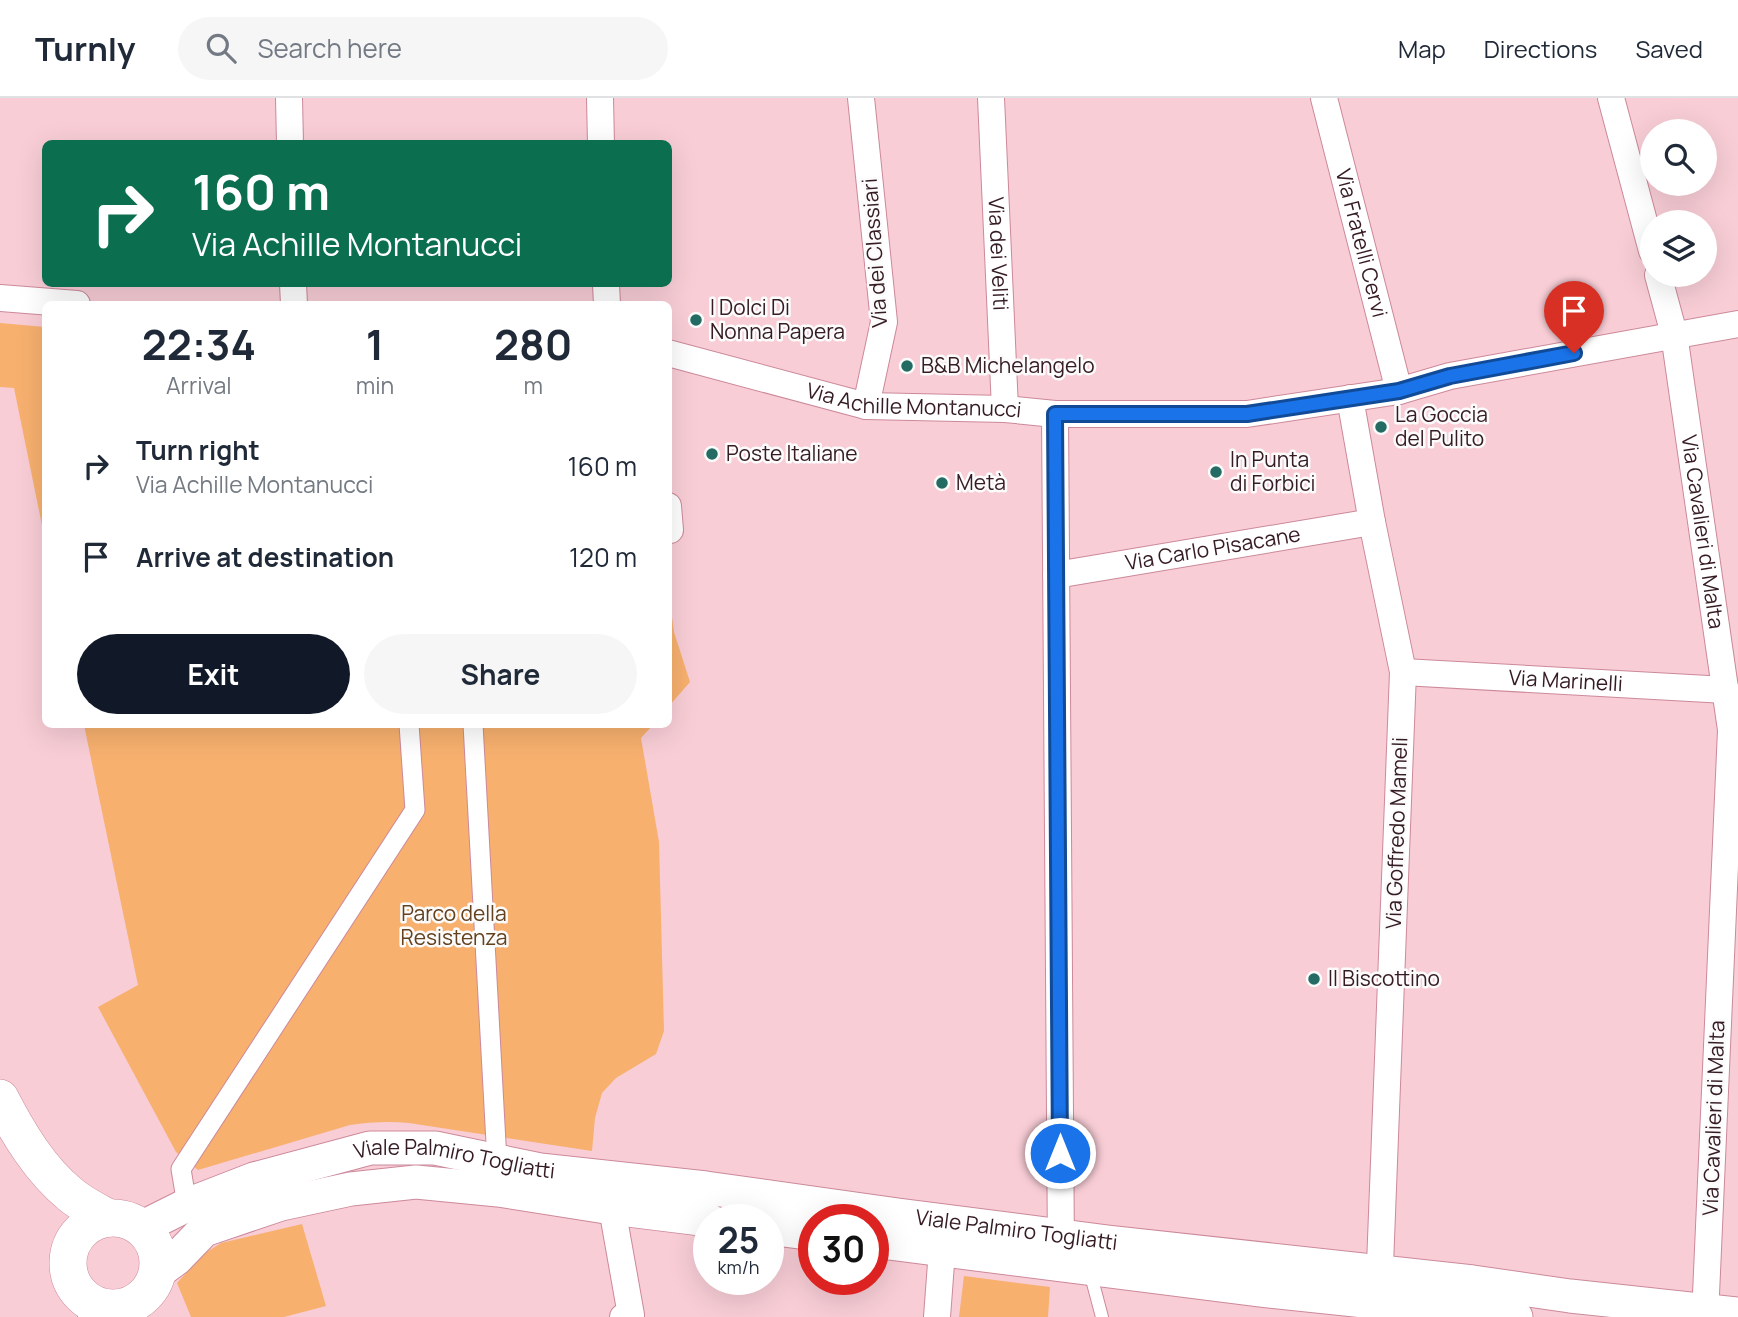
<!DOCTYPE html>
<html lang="en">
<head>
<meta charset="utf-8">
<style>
	:root { --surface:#fff; --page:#f6f6f7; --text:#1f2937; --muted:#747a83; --line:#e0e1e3; --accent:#111827 }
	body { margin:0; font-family:Manrope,sans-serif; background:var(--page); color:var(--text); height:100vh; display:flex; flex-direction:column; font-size:26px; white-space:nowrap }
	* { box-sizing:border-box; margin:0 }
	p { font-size:23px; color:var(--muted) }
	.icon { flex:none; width:38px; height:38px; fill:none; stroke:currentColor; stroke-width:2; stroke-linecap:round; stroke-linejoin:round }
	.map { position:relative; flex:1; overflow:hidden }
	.panel { position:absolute; left:42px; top:203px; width:630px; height:427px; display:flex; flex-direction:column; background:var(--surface); border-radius:10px; box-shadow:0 7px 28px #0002 }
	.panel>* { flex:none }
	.banner { position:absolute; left:42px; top:42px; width:630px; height:147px; border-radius:10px; box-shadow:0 7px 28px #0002; background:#0b6e4f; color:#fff; overflow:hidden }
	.controls { position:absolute; left:1640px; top:21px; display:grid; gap:14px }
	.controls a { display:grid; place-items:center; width:77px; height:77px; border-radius:50%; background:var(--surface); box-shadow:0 7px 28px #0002; font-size:35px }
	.speed { position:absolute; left:693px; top:1106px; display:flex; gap:14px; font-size:35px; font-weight:700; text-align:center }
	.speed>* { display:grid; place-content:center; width:91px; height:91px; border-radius:50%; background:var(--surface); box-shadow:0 7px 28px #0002; line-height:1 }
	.speed small { font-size:18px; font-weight:400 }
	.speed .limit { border:10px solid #d22; background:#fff; color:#111 }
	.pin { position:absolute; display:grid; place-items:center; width:60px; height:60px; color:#fff; margin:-72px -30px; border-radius:50% 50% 50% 0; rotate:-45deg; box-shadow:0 0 7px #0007 }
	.pin .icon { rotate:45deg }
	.me { position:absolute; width:77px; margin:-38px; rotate:0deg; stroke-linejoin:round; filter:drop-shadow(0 0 5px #0008) }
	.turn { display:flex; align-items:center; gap:24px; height:147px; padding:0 35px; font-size:32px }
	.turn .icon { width:91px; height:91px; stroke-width:2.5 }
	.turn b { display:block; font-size:49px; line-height:60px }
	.eta { display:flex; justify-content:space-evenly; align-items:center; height:119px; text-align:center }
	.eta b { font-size:42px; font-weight:700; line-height:49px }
	.action { display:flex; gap:14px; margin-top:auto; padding:14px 35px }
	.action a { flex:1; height:80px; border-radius:42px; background:var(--accent); color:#fff; font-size:28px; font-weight:700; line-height:80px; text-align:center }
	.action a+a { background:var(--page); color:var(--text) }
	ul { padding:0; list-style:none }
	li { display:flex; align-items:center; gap:21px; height:91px; padding:0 35px }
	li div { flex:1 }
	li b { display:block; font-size:26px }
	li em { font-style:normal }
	header { display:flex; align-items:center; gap:42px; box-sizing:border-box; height:98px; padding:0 35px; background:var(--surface); border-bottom:2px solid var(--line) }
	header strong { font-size:33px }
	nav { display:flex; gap:38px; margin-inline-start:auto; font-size:24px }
	.search { width:490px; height:63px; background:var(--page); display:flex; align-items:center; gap:18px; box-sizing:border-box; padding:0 24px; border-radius:38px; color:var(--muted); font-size:26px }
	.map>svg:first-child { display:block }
	.green { fill:#f7b06e }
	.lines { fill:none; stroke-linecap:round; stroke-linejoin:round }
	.service-casing { stroke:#cc899a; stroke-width:14 }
	.pedestrian-casing { stroke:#cc899a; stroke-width:21 }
	.minor-casing { stroke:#cc899a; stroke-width:28 }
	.tertiary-casing { stroke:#cc899a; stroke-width:35 }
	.secondary-casing { stroke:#cc899a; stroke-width:38 }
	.service { stroke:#fff; stroke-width:12 }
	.pedestrian { stroke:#fff; stroke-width:19 }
	.minor { stroke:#fff; stroke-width:26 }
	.tertiary { stroke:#fff; stroke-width:33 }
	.secondary { stroke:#fff; stroke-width:37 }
	.route-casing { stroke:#114b97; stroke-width:18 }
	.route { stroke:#1a73e8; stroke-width:12 }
	.poi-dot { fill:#246c63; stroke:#fbfbfb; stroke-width:2.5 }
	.labels { text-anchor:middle; stroke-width:5; stroke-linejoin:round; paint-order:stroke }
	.street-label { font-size:21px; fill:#351b22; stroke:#fbfbfb }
	.poi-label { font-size:21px; fill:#351b22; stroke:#fbfbfb; text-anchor:start }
	.park-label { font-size:21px; fill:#63401e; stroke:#fbfbfb }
</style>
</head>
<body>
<header>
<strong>Turnly</strong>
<div class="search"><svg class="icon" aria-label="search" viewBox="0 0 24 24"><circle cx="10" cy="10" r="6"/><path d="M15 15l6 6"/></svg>Search here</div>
<nav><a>Map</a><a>Directions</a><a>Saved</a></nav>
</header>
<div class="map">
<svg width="1738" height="1219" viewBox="0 0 1738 1219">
	<rect width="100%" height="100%" fill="#f8cdd6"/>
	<g class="green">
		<polygon points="0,225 45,229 45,442 14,290 0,289"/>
		<polygon points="669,497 674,534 690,584 669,608"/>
		<path d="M84,627H653L641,640L659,744L664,933L656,956L616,980L602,995L595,1020L592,1053L409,1025C389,1023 370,1024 350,1027L198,1072L176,1054L98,909L138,887Z"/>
		<polygon points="302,1126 326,1208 284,1219 191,1219 177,1185 202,1157 221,1145"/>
		<polygon points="964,1178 1050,1189 1048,1219 959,1219"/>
	</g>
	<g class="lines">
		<defs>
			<polyline id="service" points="1090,1174 1102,1219"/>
			<g id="pedestrian">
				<polyline points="473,626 497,1063"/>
				<polyline points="187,1107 181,1071 415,712 409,626"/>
			</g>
			<g id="minor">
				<polyline points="289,0 290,46"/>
				<polyline points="600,0 601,46"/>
				<polyline points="861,0 884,224 866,308"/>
				<path id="s1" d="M991,0L1005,311"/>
				<path id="s2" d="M1324,0L1399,293"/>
				<polyline points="1611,0 1652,153"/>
				<path id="s3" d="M1658,177L1674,236L1731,632L1705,1219"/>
				<polyline points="293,186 294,206"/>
				<polyline points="606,186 607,206"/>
				<polyline points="0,200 77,206"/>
				<path id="s4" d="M668,255L866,308L1005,311L1055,316H1247L1399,293L1450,278L1738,226"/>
				<polyline points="1350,300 1372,424 1403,574 1379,1193"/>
				<polyline points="1055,316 1061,1157"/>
				<polyline points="668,408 670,432"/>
				<path id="s5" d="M1056,477L1372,424"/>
				<path id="s6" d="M1403,574L1726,592"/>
				<polyline points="612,1110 631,1217 623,1219"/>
				<polyline points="91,1219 99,1207"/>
				<polyline points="937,1219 942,1152"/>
			</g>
			<g id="tertiary">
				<path id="s7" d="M141,1130L187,1107L254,1081L370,1050H435L540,1072L706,1090L898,1117L1108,1144L1473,1184L1570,1198L1738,1216"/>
				<polyline points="768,1130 814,1136"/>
				<polyline points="873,1143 1259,1192 1516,1219"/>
				<polyline points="157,1175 176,1161 204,1132 281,1106 351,1091 416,1084 498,1092 612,1110 709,1122"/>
			</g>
			<g id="secondary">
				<path d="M0,1000C18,1035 40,1072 71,1097C83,1107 96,1113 109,1120"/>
				<circle cx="113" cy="1165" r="45"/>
			</g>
		</defs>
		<use href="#service" class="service-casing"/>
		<use href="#pedestrian" class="pedestrian-casing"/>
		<use href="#minor" class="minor-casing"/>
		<use href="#tertiary" class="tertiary-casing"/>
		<use href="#secondary" class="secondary-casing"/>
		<use href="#service" class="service"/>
		<use href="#pedestrian" class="pedestrian"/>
		<use href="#minor" class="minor"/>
		<use href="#tertiary" class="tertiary"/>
		<use href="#secondary" class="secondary"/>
	</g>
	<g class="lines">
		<defs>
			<polyline id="route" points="1060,1055 1055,316 1247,316 1399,293 1450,278 1574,255"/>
		</defs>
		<use href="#route" class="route-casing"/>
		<use href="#route" class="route"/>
	</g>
	<g class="poi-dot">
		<circle cx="696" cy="222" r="7"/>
		<circle cx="907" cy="268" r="7"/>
		<circle cx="1381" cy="329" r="7"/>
		<circle cx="712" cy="356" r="7"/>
		<circle cx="1216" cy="374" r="7"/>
		<circle cx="942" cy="385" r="7"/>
		<circle cx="1314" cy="881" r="7"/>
	</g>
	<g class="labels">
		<g class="street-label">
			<text dy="7" stroke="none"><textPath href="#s2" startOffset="150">Via Fratelli Cervi</textPath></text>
			<text transform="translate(875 155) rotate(-94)" y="7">Via dei Classiari</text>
			<text dy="7" stroke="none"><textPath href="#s1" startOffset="156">Via dei Veliti</textPath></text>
			<text dy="7" stroke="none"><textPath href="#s4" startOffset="252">Via Achille Montanucci</textPath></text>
			<text dy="7" stroke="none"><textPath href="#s3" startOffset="261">Via Cavalieri di Malta</textPath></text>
			<text dy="7" stroke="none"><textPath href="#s5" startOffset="159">Via Carlo Pisacane</textPath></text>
			<text dy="7" stroke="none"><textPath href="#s6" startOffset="163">Via Marinelli</textPath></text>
			<text transform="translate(1397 735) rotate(-88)" y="7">Via Goffredo Mameli</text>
			<text transform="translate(1714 1020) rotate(-88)" y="7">Via Cavalieri di Malta</text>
			<text dy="7" stroke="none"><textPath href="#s7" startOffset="329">Viale Palmiro Togliatti</textPath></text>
			<text dy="7" stroke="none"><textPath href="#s7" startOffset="896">Viale Palmiro Togliatti</textPath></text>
		</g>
		<g class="poi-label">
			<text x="710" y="217">I Dolci Di<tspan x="710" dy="24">Nonna Papera</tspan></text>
			<text x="921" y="275">B&amp;B Michelangelo</text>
			<text x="1395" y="324">La Goccia<tspan x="1395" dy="24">del Pulito</tspan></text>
			<text x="726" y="363">Poste Italiane</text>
			<text x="1230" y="369">In Punta<tspan x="1230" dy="24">di Forbici</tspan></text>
			<text x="956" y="392">Metà</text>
			<text x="1328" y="888">Il Biscottino</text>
		</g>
		<g class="park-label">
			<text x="454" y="823">Parco della<tspan x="454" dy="24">Resistenza</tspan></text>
		</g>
	</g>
</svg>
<div class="controls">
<a><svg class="icon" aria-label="search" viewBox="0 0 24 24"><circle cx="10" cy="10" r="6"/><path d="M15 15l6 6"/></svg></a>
<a><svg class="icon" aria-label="layers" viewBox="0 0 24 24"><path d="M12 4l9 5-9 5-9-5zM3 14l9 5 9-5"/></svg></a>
</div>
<div class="speed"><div>25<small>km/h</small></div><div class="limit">30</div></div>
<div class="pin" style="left:1574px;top:255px;background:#d93025"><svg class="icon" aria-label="arrive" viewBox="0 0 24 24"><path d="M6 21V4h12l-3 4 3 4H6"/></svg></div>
<svg class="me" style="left:1060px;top:1055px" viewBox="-20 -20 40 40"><circle r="17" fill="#1a73e8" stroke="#fff" stroke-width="3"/><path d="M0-11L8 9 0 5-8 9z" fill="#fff"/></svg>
<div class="banner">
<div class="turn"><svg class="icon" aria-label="right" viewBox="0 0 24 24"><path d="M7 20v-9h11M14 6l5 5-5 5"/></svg><div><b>160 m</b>Via Achille Montanucci</div></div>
</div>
<section class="panel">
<div class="eta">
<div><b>22:34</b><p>Arrival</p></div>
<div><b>1</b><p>min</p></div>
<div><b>280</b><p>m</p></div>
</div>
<ul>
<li><svg class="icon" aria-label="right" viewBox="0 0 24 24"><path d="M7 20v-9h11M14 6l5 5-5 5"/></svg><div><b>Turn right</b><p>Via Achille Montanucci</p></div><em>160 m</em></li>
<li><svg class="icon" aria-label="arrive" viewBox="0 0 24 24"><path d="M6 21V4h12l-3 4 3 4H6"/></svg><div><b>Arrive at destination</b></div><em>120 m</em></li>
</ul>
<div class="action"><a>Exit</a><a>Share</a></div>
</section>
</div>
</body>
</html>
